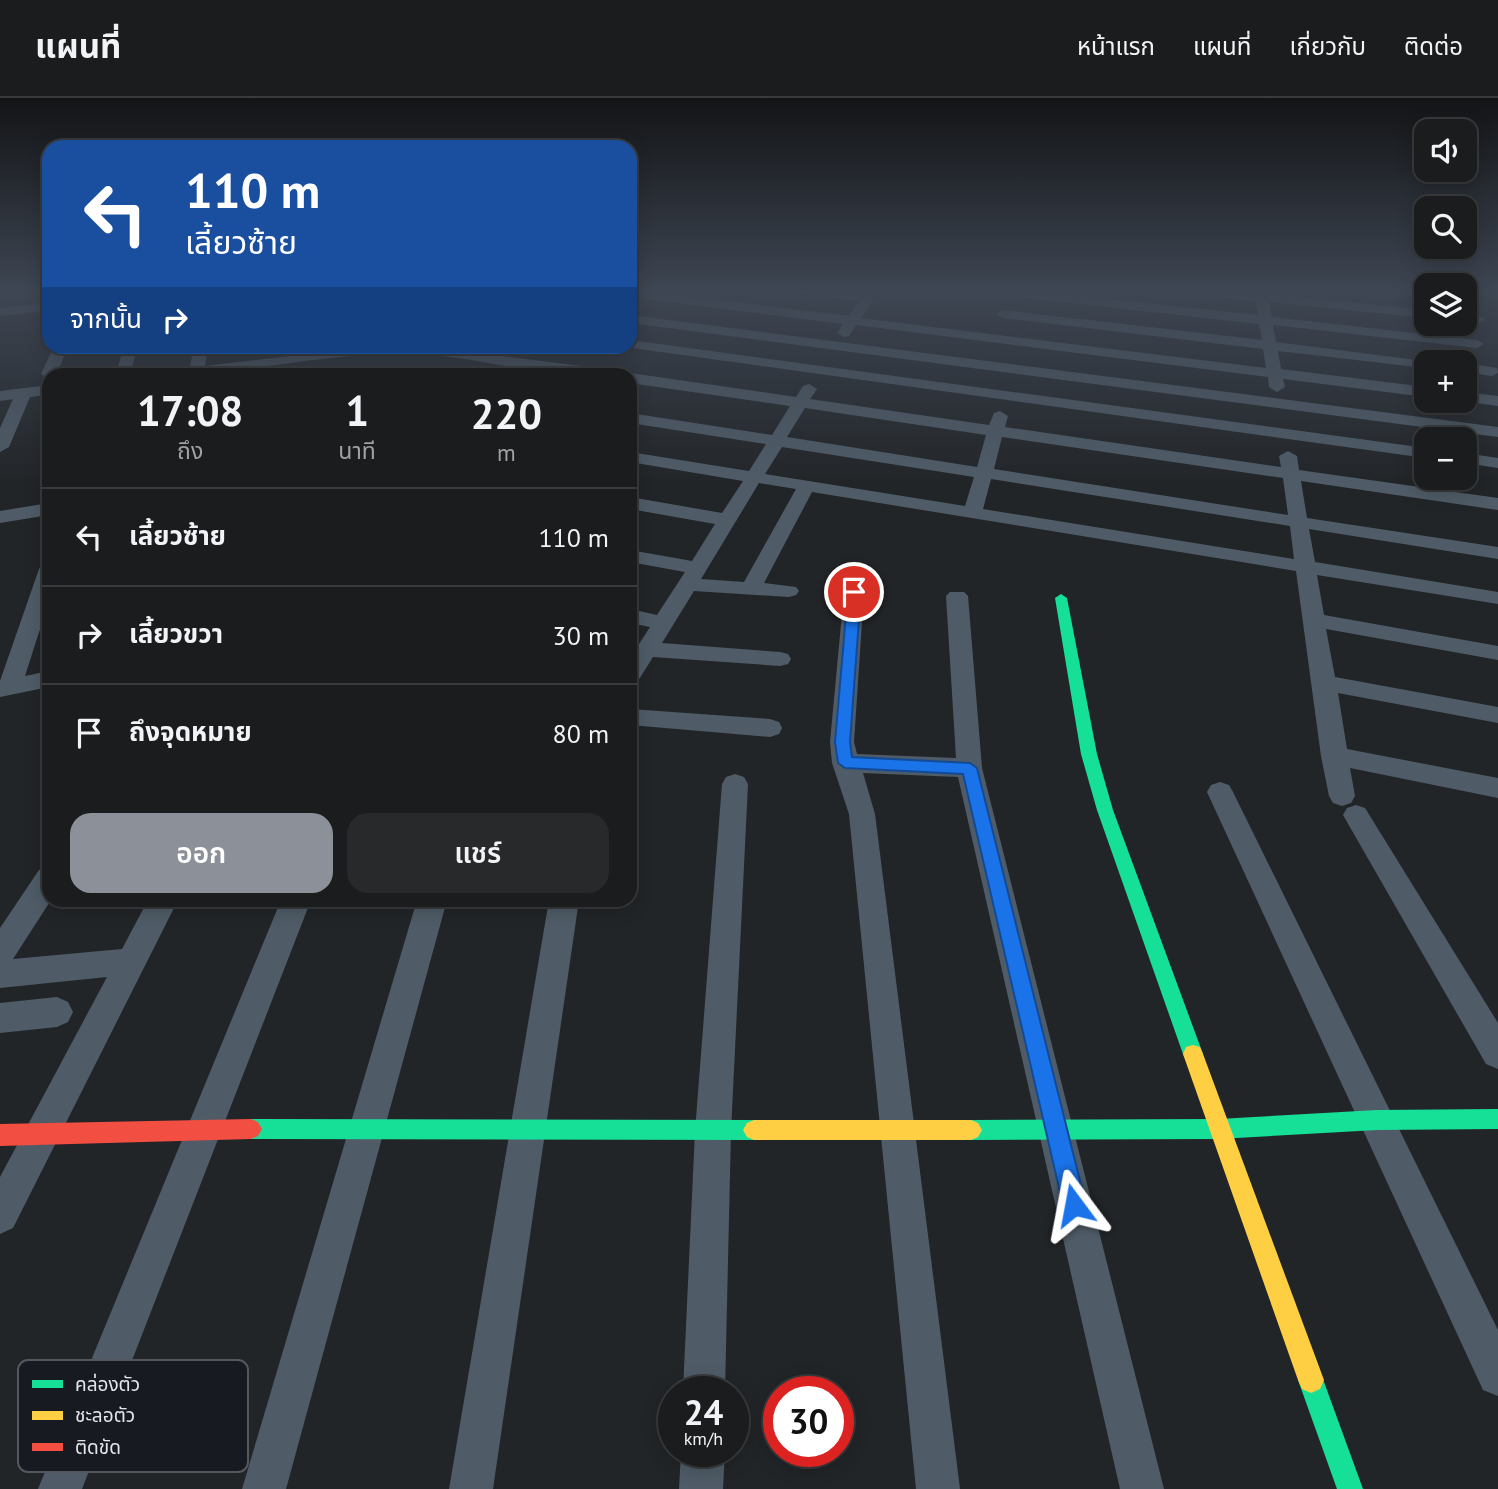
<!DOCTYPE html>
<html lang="th">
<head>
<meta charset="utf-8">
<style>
	:root { --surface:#1a1c1e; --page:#27292b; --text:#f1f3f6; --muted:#9fa1a4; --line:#383a3c; --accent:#8c9099 }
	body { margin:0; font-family:"PT Sans","Noto Sans Thai",sans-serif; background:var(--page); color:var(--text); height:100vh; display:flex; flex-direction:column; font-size:26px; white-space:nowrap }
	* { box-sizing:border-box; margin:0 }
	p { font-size:23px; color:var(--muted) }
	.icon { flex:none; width:38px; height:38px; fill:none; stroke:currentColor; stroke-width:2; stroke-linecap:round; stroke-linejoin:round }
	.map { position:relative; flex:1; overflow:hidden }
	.side { position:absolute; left:42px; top:270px; width:595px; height:539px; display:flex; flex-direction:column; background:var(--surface); border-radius:21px; box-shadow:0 4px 18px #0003,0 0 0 2px var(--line) }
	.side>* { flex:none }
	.banner { position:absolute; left:42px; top:42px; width:595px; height:214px; border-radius:21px; box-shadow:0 4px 18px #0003,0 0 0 2px var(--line); background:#1a4fa0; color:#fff; overflow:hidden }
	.buttons { position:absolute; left:1414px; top:21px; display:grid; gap:14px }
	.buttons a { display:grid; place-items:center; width:63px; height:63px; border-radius:14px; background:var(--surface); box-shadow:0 4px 18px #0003,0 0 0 2px var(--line); font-size:35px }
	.speed { position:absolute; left:658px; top:1278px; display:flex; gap:14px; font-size:35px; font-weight:700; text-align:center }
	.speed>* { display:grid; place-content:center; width:91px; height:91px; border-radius:50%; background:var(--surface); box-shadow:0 4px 18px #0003,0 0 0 2px var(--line); line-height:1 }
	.speed small { font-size:18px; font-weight:400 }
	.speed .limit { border:10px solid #d22; background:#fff; color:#111 }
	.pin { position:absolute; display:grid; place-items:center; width:60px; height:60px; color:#fff; margin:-30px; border:4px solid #fff; border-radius:50%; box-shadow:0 2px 7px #0007 }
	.me { position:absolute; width:77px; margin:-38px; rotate:347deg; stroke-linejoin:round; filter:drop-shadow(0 0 5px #0008) }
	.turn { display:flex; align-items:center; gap:24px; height:147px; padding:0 28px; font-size:32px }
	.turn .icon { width:91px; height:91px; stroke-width:2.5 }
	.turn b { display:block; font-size:49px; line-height:60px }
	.then { display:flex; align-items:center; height:66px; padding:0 28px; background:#0003; gap:14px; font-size:26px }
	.eta { display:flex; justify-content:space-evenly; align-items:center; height:119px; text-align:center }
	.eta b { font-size:42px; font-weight:600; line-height:49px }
	.primary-button { display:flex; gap:14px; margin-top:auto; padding:14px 28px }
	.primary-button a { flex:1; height:80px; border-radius:21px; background:var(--accent); color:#fff; font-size:28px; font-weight:600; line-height:80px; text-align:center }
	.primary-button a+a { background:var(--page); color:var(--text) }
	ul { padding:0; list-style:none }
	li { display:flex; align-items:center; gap:21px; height:98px; padding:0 28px; border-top:2px solid var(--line) }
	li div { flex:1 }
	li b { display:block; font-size:26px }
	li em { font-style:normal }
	header { display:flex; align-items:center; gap:42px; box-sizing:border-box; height:98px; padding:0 35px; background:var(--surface); border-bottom:2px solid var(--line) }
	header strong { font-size:33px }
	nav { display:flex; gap:38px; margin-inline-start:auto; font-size:24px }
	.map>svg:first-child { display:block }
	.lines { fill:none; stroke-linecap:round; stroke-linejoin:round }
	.street { fill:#4f5c67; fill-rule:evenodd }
	.fast { fill:#16e098; fill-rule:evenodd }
	.slow { fill:#ffcf43; fill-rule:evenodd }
	.jam { fill:#f24e42; fill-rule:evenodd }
	.route { fill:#1a73e8; stroke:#114b97; stroke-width:2 }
	.key { fill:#171a20; stroke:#54575d; stroke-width:2 }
	.key-label { font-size:19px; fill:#e4e6eb }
</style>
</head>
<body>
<header>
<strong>แผนที่</strong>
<nav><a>หน้าแรก</a><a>แผนที่</a><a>เกี่ยวกับ</a><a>ติดต่อ</a></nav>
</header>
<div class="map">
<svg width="1498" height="1391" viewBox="0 0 1498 1391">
	<rect width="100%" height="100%" fill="#222528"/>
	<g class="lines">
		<g class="street">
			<polygon points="630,191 849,218 859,203 794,195 788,191 821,191 869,197 873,203 861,220 1266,270 1263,251 1003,220 996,216 1003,212 1262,242 1259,226 1010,198 1004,194 1014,191 1258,217 1255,203 1181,195 1175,191 1215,191 1254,195 1254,191 1266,191 1267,196 1426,212 1426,220 1269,204 1272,219 1477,242 1484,246 1477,250 1273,227 1276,244 1432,264 1426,264 1426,270 1278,253 1281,271 1426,289 1426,299 1283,281 1285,289 1277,294 1269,289 1268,279 856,227 849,238 844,239 837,235 843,226 630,199"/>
			<polygon points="1366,191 1426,192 1426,200 1372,195"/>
			<polygon points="49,204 49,212 0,218 0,210"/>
			<polygon points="630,217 1498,329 1498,339 630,225"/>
			<polygon points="1465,217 1483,219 1485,222 1478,226 1465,225"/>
			<polygon points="630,242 1426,350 1426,360 625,249 630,248"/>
			<polygon points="54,248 68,248 57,276 49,276 49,281 41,276"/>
			<polygon points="124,248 138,248 130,276 116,276"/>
			<path d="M194,248H208L205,268L376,248H423L606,271L614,276C540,283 466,253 392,255C315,258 240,276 164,276L166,273L190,269Z"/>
			<polygon points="1465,265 1497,270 1498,275 1492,278 1465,274"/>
			<path d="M630,275L796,299L803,288L809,286L817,291L810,301L989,327L994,315L1000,313L1008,318L1005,329L1281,369L1279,358L1288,353L1297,358L1299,372L1498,400V412L1301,383L1307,420L1498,449V461L1309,431L1315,464L1498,494V506L1317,477L1324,517L1498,548V562L1326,531L1335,579L1498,609V625L1338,595L1347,651L1498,680V700L1350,670L1355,698L1351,705L1342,708L1333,705L1329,698L1321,658L1296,473L812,394L764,485L796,489L799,493L796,497L789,499L694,493L662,545L780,554L788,556L791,561L788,566L780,568L653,559L638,583L630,586V560L650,529L630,525V511L657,517L685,474L630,464V452L692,463L715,426L630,411V399L722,415L743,383L630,364V354L749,373L766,346L630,325V315L772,337L790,308L630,285V276H626ZM805,310L986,337L977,369L787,339ZM1002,339L1283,380L1288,417L994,371ZM782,349L974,379L965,408L765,376ZM991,381L1290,428L1294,461L983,411ZM759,385L796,391L744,484L701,481Z"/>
			<polygon points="49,287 49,297 30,299 9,349 0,354 0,330 13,301 0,303 0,293"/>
			<polygon points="1465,294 1498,298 1498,308 1461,303 1465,303"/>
			<polygon points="1465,355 1498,360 1498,370 1465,365"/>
			<polygon points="49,405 49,417 0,425 0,413"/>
			<polygon points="49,465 49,503 25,578 49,573 49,589 0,599 0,583 39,471 42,467"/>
			<polygon points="854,488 861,490 864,494 854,644 857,656 956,660 946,498 950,494 964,494 968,498 982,670 1164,1391 1120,1391 958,679 863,675 875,716 960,1391 916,1391 849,716 832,665 830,644 844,494 847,490"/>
			<polygon points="630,611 770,621 779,624 782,630 779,636 770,639 630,627"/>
			<polygon points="735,676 744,679 748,686 731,1033 725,1293 683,1293 695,1033 722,686 726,679"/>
			<polygon points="1220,684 1229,687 1233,694 1498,1232 1498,1298 1483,1292 1207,694 1211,687"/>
			<polygon points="1356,707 1365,710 1498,925 1498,971 1486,966 1343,717 1347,710"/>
			<polygon points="49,769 51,802 13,861 122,851 148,802 178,802 13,1130 0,1136 0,1079 107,879 0,890 0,830 39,772"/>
			<polygon points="281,802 311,802 82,1391 38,1391"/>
			<polygon points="417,802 447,802 286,1391 242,1391"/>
			<polygon points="549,802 579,802 493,1391 449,1391"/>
			<polygon points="57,899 68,904 73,914 68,924 57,929 0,935 0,905"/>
			<polygon points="681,1353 725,1353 723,1391 679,1391"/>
		</g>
		<g class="fast">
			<polygon points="1061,496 1067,500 1097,656 1113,712 1203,956 1200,963 1193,965 1186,963 1183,956 1097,712 1081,656 1055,500"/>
			<polygon points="1498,1011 1498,1031 1377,1032 1219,1041 971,1042 964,1039 960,1032 964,1025 971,1022 1219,1021 1377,1012"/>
			<polygon points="251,1021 754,1022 761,1025 765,1032 761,1039 754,1042 251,1041 244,1038 240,1031 244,1024"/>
			<polygon points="1311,1269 1320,1273 1363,1391 1337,1391 1298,1282 1302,1273"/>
		</g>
		<g class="slow">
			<polygon points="1193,947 1200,949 1203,956 1324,1282 1320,1291 1311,1295 1302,1291 1298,1282 1183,956 1186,949"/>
			<polygon points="754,1022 971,1022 978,1025 982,1032 978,1039 971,1042 754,1042 747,1039 743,1032 747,1025"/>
		</g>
		<polygon class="jam" points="251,1021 258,1024 262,1031 258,1038 251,1041 0,1048 0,1026"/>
	</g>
	<linearGradient id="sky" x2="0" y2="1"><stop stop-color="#131416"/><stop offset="0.5" stop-color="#3e4653"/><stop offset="1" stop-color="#3e4653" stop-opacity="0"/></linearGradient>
	<rect width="1498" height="385" fill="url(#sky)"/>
	<polygon class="route" points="854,490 861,494 850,644 852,659 970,665 977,670 1086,1107 1082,1115 1074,1118 1066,1115 1063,1107 963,676 845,670 838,665 835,644 848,494"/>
	<rect x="18" y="1262" width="230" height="112" rx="10" class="key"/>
	<rect x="32" y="1282" width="31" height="8" fill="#16e098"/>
	<rect x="32" y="1313" width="31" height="9" fill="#ffcf43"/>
	<rect x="32" y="1345" width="31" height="8" fill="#f24e42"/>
	<g class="key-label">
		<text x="75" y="1293">คล่องตัว</text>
		<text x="75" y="1324">ชะลอตัว</text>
		<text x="75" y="1356">ติดขัด</text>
	</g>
</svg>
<div class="buttons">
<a><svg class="icon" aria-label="sound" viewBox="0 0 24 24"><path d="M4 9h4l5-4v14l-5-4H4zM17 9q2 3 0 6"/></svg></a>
<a><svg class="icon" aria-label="search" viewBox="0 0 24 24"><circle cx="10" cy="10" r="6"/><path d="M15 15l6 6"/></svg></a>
<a><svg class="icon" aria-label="layers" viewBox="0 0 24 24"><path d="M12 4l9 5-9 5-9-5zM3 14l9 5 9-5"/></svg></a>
<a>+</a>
<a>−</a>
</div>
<div class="speed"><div>24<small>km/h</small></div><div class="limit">30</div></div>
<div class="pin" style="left:854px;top:494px;background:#d93025"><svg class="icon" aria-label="arrive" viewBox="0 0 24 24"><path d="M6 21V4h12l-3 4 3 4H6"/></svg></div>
<svg class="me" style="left:1074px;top:1107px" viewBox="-20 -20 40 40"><path d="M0-17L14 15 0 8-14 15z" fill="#1a73e8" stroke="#fff" stroke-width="4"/></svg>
<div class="banner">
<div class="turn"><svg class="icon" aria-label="left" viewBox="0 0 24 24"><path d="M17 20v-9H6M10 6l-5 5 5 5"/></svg><div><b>110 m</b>เลี้ยวซ้าย</div></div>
<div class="then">จากนั้น<svg class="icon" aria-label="right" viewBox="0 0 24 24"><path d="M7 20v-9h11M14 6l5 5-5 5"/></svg></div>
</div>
<section class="side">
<div class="eta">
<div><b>17:08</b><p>ถึง</p></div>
<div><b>1</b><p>นาที</p></div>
<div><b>220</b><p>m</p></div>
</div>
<ul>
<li><svg class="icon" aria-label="left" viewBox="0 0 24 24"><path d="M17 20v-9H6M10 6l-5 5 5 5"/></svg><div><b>เลี้ยวซ้าย</b></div><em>110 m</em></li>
<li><svg class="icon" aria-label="right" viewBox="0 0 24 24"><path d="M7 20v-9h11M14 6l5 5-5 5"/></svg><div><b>เลี้ยวขวา</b></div><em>30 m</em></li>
<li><svg class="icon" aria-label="arrive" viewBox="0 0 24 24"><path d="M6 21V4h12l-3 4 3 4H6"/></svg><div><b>ถึงจุดหมาย</b></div><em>80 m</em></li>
</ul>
<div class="primary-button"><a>ออก</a><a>แชร์</a></div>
</section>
</div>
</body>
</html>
